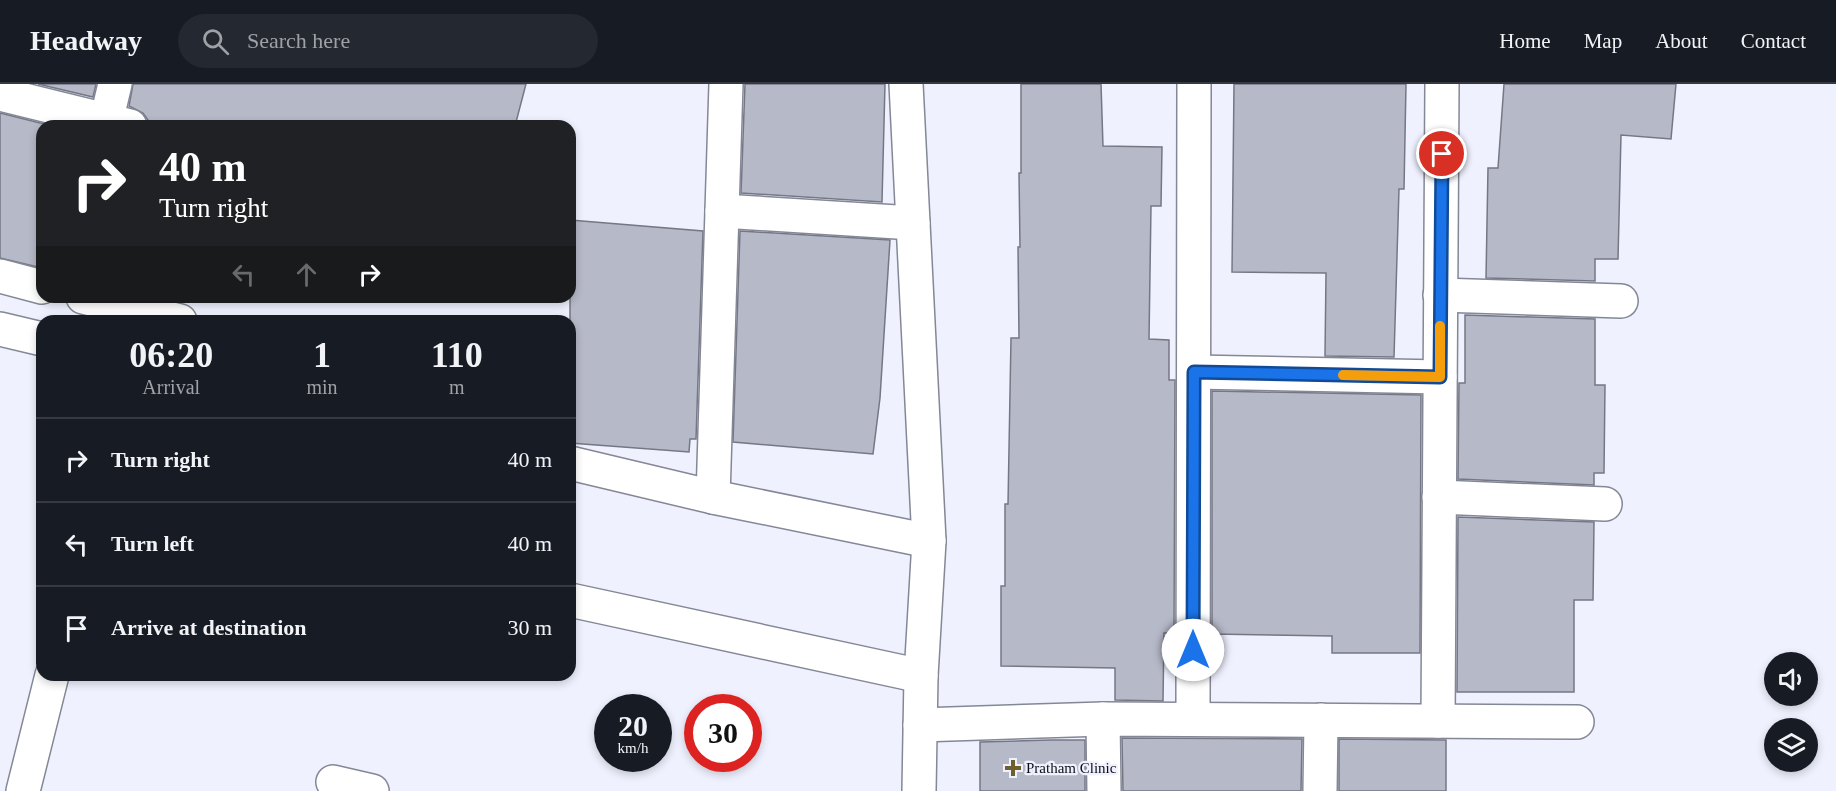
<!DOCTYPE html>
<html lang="en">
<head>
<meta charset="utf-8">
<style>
	:root { --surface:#171b24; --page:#242831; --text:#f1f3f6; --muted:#9ea1a6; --line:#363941 }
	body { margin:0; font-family:Georgia,serif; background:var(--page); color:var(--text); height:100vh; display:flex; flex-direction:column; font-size:22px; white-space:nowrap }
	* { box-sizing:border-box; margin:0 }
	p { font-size:20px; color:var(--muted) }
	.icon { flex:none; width:33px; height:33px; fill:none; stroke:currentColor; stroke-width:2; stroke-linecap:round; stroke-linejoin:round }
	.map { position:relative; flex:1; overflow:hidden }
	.sheet { position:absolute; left:36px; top:231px; width:540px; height:366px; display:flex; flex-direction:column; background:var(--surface); border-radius:18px; box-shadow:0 3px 9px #0003 }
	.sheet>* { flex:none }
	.guide { position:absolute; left:36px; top:36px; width:540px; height:183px; border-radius:18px; box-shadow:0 3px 9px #0003; background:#202124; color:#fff; overflow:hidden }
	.buttons { position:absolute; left:1764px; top:568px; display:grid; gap:12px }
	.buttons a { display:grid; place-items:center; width:54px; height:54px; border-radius:50%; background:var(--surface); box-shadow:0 3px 9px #0003; font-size:30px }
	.speed { position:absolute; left:594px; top:610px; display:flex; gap:12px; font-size:30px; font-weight:700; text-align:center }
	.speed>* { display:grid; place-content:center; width:78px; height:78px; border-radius:50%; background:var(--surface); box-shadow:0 3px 9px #0003; line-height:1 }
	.speed small { font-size:15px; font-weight:400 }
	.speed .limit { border:9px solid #d22; background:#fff; color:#111 }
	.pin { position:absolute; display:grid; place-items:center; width:51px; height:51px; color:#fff; margin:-26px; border:3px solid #fff; border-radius:50%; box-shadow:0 2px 6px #0007 }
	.me { position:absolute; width:66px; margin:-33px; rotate:0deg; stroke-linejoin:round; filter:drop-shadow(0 0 4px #0008) }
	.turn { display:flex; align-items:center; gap:21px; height:126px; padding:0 24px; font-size:27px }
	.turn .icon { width:78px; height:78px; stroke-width:2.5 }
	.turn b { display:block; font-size:42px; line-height:51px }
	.lanes { display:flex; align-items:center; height:57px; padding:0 24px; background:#0003; justify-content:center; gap:30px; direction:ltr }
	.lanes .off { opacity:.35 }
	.eta { display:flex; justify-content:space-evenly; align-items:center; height:102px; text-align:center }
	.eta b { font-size:36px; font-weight:700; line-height:42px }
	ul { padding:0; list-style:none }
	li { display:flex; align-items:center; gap:18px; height:84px; padding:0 24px; border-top:2px solid var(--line) }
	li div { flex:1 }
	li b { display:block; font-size:22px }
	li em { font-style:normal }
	header { display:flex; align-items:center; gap:36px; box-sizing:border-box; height:84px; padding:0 30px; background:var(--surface); border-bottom:2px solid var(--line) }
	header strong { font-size:28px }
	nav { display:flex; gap:33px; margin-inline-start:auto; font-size:21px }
	.search { width:420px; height:54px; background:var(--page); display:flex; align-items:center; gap:15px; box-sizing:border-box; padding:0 21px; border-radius:33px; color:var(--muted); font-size:22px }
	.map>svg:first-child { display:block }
	.building { fill:#b6b9c8; stroke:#757785; stroke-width:1.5 }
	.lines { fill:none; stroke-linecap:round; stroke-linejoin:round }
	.minor-casing { stroke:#848795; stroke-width:36 }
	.minor { stroke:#fff; stroke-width:33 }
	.route-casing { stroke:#114b97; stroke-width:15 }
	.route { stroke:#1a73e8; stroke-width:10 }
	.slow { stroke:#f59e0b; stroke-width:10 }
	.poi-dot { fill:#6e5f2c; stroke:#eff2fe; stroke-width:2 }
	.labels { text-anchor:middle; stroke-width:4.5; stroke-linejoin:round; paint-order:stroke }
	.poi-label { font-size:15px; fill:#0e0f14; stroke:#eff2fe; text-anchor:start }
</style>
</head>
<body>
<header>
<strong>Headway</strong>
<div class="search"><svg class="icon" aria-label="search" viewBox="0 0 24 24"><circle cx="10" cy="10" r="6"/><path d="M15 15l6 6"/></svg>Search here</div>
<nav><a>Home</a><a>Map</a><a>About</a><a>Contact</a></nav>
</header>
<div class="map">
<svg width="1836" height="707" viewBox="0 0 1836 707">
	<rect width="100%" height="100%" fill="#eff2fe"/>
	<g class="building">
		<polygon points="38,0 96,0 93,13"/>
		<polygon points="133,0 526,0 515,42 148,42 148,36 143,29 129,22"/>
		<polygon points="745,0 885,0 882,118 741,109"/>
		<polygon points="1021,0 1101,0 1103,62 1162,63 1161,122 1151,122 1149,255 1169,256 1169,296 1175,296 1174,549 1164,549 1163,617 1115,616 1115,584 1001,582 1001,502 1005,502 1005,420 1008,420 1011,254 1019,254 1018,163 1020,163 1019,89 1021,89"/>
		<polygon points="1234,0 1406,0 1404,105 1399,105 1394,273 1325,272 1326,189 1232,188"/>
		<polygon points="1504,0 1676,0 1671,55 1621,51 1618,175 1595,175 1595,197 1486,194 1488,84 1498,84"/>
		<polygon points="0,29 52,42 42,42 42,184 0,174"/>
		<polygon points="570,136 703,147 696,355 690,355 689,368 570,359"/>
		<polygon points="740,147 890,156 880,314 873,370 733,358"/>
		<polygon points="1465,231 1595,235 1595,301 1605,301 1604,389 1594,389 1594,401 1458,395 1459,299 1465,299"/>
		<polygon points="1212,307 1421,311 1420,569 1332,569 1332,552 1212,550"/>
		<polygon points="1458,433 1594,438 1593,516 1574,516 1574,608 1457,608"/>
		<polygon points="1122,654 1302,655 1301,707 1123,707"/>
		<polygon points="1339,655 1446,656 1446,707 1339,707"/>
		<polygon points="1050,656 1085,656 1085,707 980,707 980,658"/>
	</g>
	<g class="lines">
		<defs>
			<g id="minor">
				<polyline points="906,0 929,457 921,592 919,707"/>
				<polyline points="0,10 130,42"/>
				<polyline points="105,42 115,0"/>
				<polyline points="722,127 913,139"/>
				<polyline points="0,192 42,203"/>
				<polyline points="1440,211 1621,217"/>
				<polyline points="83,213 180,237"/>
				<polyline points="0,245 42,255"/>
				<polyline points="1194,288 1440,293"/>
				<polyline points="570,379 713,413 929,457"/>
				<polyline points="713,413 726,0"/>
				<polyline points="1439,413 1605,420"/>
				<polyline points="570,516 921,592"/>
				<polyline points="1103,635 1104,707"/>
				<polyline points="1193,635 1194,0"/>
				<polyline points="1438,637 1442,0"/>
				<polyline points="920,641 1103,635 1577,638"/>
				<polyline points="333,698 372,707"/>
				<polyline points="23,707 52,591"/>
				<polyline points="1320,707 1321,636"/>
			</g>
		</defs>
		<use href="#minor" class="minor-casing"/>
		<use href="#minor" class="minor"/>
	</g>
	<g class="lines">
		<defs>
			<polyline id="route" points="1193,566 1194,288 1440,293 1442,70"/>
		</defs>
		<use href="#route" class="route-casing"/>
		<use href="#route" class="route"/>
		<polyline class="slow" points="1343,291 1440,293 1440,242"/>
	</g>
	<path class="poi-dot" d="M1010 675h6v6h6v6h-6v6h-6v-6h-6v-6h6z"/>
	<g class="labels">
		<g class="poi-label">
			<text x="1026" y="689">Pratham Clinic</text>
		</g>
	</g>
</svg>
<div class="buttons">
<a><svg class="icon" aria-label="sound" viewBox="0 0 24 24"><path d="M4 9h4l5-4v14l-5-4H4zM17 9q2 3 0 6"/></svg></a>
<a><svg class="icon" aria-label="layers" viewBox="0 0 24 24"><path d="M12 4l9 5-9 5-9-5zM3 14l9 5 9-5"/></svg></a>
</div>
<div class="speed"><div>20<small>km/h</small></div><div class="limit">30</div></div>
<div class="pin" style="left:1442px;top:70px;background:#d93025"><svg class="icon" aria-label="arrive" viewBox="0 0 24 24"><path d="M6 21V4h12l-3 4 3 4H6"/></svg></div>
<svg class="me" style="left:1193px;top:566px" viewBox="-20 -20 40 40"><circle r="19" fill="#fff"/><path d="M0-13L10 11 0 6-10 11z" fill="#1a73e8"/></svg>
<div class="guide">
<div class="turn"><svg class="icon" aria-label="right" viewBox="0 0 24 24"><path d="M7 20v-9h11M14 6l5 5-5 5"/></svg><div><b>40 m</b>Turn right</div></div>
<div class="lanes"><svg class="icon off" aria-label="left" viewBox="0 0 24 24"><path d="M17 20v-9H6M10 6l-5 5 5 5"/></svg><svg class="icon off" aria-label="ahead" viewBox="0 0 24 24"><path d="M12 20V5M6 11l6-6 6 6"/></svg><svg class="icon" aria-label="right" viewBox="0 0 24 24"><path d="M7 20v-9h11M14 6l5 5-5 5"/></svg></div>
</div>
<section class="sheet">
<div class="eta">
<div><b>06:20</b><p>Arrival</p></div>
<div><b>1</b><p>min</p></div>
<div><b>110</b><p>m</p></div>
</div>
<ul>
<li><svg class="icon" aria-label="right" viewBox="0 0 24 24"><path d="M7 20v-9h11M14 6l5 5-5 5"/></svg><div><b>Turn right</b></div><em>40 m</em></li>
<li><svg class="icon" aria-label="left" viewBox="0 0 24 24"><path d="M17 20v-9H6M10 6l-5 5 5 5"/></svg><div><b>Turn left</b></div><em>40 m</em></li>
<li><svg class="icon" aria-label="arrive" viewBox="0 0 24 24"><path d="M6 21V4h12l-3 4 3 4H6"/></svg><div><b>Arrive at destination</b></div><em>30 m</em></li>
</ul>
</section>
</div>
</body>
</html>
